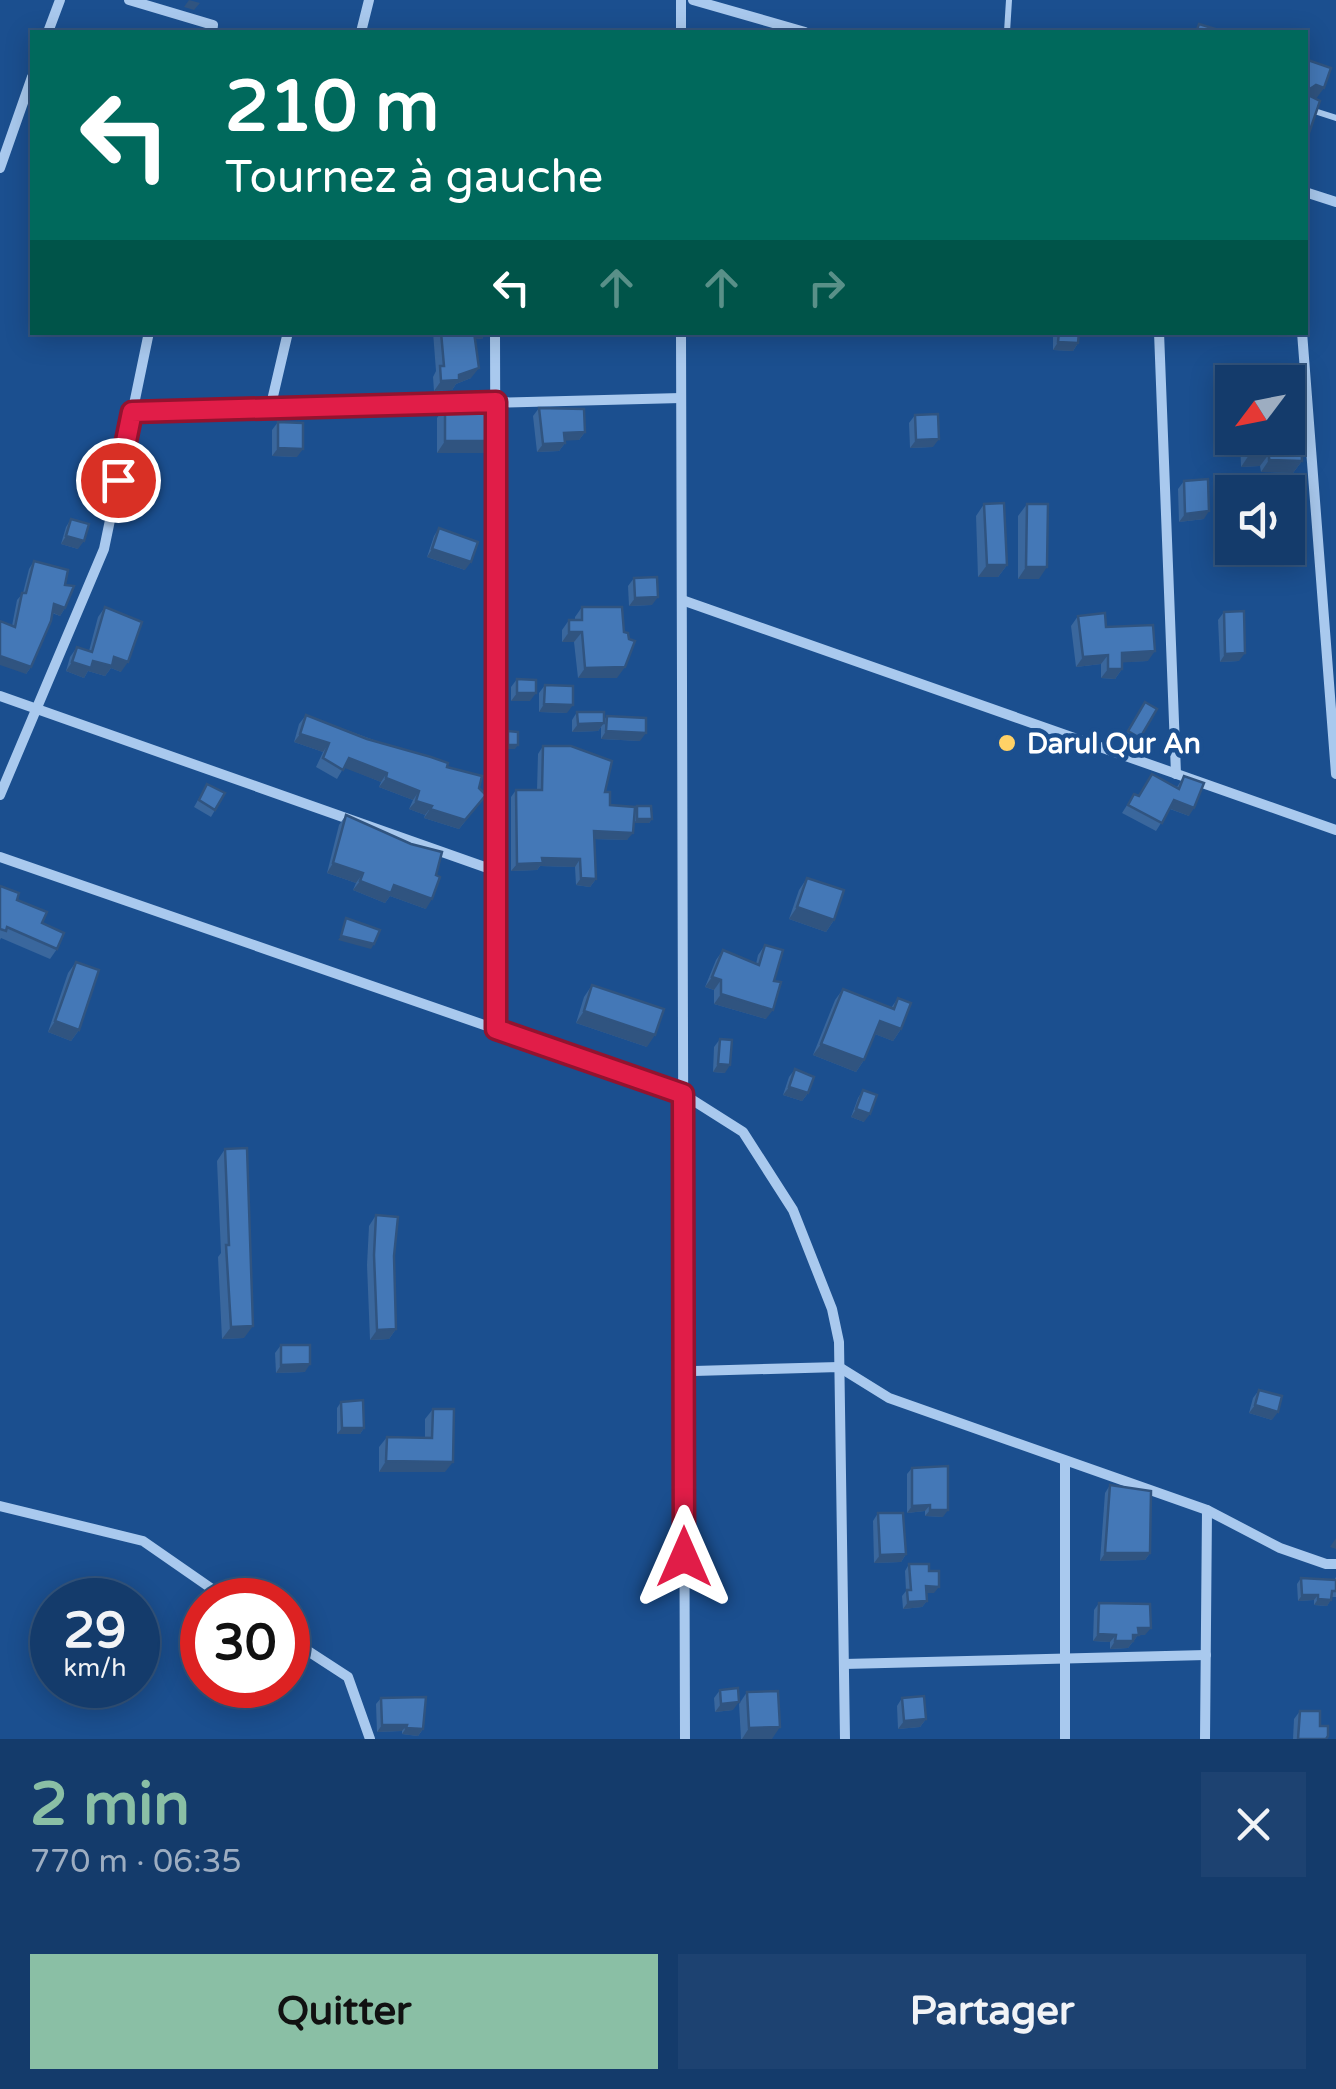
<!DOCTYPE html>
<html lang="fr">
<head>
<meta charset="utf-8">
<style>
	:root { --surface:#143b6b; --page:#1d4271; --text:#f1f3f6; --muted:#9dadc1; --line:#33557e; --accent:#8abfa5 }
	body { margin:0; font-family:"Varela Round",sans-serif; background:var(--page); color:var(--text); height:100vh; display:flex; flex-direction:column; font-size:38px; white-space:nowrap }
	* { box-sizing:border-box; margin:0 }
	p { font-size:32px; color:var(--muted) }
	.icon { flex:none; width:55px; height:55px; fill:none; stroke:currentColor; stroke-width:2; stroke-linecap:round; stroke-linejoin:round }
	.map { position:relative; height:1739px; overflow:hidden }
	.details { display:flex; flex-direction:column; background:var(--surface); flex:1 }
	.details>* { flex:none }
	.guide { position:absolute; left:30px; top:30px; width:1278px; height:305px; border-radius:0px; box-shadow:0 5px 25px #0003,0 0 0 2px var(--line); background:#00695c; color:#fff; overflow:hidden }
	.needle { width:65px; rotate:238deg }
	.buttons { position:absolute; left:1215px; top:365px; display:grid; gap:20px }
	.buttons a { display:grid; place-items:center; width:90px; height:90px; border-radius:0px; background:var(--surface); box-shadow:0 5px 25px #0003,0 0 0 2px var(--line); font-size:50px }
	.speed { position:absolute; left:30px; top:1578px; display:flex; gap:20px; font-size:50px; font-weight:700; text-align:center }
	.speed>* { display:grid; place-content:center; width:130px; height:130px; border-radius:50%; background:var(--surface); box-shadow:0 5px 25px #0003,0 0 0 2px var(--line); line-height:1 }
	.speed small { font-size:25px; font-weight:400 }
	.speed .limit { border:15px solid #d22; background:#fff; color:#111 }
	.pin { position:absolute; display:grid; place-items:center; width:85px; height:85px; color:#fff; margin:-42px; border:5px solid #fff; border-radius:50%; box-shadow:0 2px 10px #0007 }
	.me { position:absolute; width:110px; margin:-55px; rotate:0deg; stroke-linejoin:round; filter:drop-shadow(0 0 8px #0008) }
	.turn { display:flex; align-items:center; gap:35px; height:210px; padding:0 30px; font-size:45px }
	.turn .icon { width:130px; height:130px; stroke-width:2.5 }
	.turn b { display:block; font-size:70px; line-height:85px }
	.lanes { display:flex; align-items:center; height:95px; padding:0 30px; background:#0003; justify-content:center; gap:50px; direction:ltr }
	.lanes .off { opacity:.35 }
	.round { display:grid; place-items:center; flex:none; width:105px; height:105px; border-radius:0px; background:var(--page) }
	.overview { display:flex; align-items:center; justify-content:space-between; height:170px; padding:0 30px }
	h1 { font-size:60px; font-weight:800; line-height:75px; color:var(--accent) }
	.button { display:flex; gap:20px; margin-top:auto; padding:20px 30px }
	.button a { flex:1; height:115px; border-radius:0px; background:var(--accent); color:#111; font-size:40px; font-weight:800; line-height:115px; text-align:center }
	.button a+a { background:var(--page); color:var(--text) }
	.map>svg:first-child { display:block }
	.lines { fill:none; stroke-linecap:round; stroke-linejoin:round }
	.service { stroke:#a9c9ee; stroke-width:6 }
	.minor { stroke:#a9c9ee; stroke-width:10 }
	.wall { fill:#3a679d }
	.shaded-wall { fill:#305480 }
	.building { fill:#4478b7; stroke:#305480; stroke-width:2.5 }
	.route-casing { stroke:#92132f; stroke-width:25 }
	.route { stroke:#e11d48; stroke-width:18 }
	.poi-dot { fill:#ffd166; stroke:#1b4f8f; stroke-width:4 }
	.labels { text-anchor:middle; stroke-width:9; stroke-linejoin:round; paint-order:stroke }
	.poi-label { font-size:28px; font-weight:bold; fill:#fff; stroke:#1b4f8f; text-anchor:start }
</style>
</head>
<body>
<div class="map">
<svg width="1336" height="1739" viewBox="0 0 1336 1739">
	<rect width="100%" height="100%" fill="#1b4f8f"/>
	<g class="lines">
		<g class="service">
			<polyline points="1007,32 1009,0"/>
			<polyline points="1305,108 1336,118"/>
		</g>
		<g class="minor">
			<polyline points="129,0 213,25 212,32"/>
			<polyline points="681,0 681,32"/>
			<polyline points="693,0 805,32"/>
			<polyline points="48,32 60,0"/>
			<polyline points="361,32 369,0"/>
			<polyline points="0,168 32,77"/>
			<polyline points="1305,192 1336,202"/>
			<polyline points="495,332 497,1029"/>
			<polyline points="681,332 685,1739"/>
			<polyline points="1159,332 1176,774"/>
			<polyline points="1302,332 1336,774"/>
			<polyline points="270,409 288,332"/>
			<polyline points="132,412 681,398"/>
			<polyline points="682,600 1336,830"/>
			<polyline points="0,696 496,871"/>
			<polyline points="0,795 104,549 149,332"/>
			<polyline points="0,857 683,1094 743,1132 793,1210 832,1309 839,1342 845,1739"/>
			<polyline points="683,1375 694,1371 839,1367 889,1398 1207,1510 1280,1548 1326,1564 1336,1564"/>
			<polyline points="0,1506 143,1541 228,1600"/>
			<polyline points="288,1638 348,1677 370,1739"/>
			<polyline points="844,1664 1206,1655"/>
			<polyline points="1065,1739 1065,1461"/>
			<polyline points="1205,1739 1207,1510"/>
		</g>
	</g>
	<g class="wall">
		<polygon points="433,332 486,332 482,339 474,338 471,378 456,384 452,390 434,391 433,377 436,371"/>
		<polygon points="1053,332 1079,332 1078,343 1073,351 1053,350"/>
		<polygon points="445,406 491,441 483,453 437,453 437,418"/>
		<polygon points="539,408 585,432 579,440 565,440 565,443 559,451 537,452 533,416"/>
		<polygon points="915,415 933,447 910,448 909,423"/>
		<polygon points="278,422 297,457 272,456 272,430"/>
		<polygon points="1240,438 1288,438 1302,461 1293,473 1261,472 1260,466 1241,467"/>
		<polygon points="1184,481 1204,519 1179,522 1178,489"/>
		<polygon points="984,504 1007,565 998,577 978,577 976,516"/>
		<polygon points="1027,504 1039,579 1018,579 1018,516"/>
		<polygon points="71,519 78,549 61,544 66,527"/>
		<polygon points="439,528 465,570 427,557 434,536"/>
		<polygon points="34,561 65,585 65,608 60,616 52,613 31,667 26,674 12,626 17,600 23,593 29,569"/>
		<polygon points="634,578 652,605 629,606 628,586"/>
		<polygon points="105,607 121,672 111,668 105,676 88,671 84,678 66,671 70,657 77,647 89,651 98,617"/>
		<polygon points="582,607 617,678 578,678 574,642 562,642 562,630 569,620 575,620 575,617"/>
		<polygon points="1224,612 1239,661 1220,662 1218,620"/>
		<polygon points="1078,616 1106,627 1148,661 1122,662 1122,669 1115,679 1101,678 1101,664 1076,667 1071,626"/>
		<polygon points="517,679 530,701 511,701 511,687"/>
		<polygon points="545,685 567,713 539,712 539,693"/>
		<polygon points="1145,702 1140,738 1134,746 1122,739"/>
		<polygon points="577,712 604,720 607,716 640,741 601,739 601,727 598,731 572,732 572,720"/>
		<polygon points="306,715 447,767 479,788 479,804 459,829 424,818 425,815 409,809 413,800 379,787 381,782 344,767 337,779 316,767 323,752 294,742 299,724"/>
		<polygon points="543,746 605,792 610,805 635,808 637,806 652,819 649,823 634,823 627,840 594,839 596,879 590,887 576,885 575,867 540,866 537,870 511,871 511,797 516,790 537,790 538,754"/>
		<polygon points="1152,774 1177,787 1184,776 1189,816 1170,809 1156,831 1122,813 1134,794 1138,796"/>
		<polygon points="207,784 225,793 211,817 194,807"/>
		<polygon points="346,815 426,909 390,896 385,903 353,890 356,883 327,873 339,825"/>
		<polygon points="807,878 834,920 826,932 789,919 799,890"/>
		<polygon points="0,886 42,923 57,949 50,959 1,938 0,940"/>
		<polygon points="765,945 774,981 766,1019 714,1004 714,990 705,987 716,960 723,950 756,964 758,955"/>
		<polygon points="76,962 79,1030 71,1041 48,1032 68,973"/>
		<polygon points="592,985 647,1047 576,1023 584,997"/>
		<polygon points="843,989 891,1008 898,998 901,1029 893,1041 875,1034 864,1060 856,1072 813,1055 835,1000"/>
		<polygon points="720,1039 725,1073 713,1072 714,1047"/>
		<polygon points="795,1069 808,1093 802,1101 783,1095 789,1077"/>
		<polygon points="863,1090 864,1122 851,1117 858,1098"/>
		<polygon points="225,1149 244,1338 222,1339 218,1257 221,1253 217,1161"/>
		<polygon points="376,1215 394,1256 396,1329 389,1339 370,1340 367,1265 369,1226"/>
		<polygon points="281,1345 305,1372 276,1373 275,1353"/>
		<polygon points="1259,1390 1272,1420 1249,1413 1253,1398"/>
		<polygon points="341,1402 364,1428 360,1434 337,1434 337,1408"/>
		<polygon points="433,1409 445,1472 379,1472 379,1447 387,1437 425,1438 425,1419"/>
		<polygon points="912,1468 943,1517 925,1516 925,1511 907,1513 907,1474"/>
		<polygon points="1110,1485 1150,1553 1145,1560 1100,1561 1105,1493"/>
		<polygon points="878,1513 906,1554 901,1562 874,1563 873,1521"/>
		<polygon points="909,1564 929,1571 934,1593 926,1593 927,1601 922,1607 903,1609 902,1596 906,1591 905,1571"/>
		<polygon points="1336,1577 1336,1597 1332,1597 1327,1606 1314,1605 1314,1600 1298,1601 1297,1584 1301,1578 1334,1580"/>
		<polygon points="1099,1603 1145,1635 1138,1635 1128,1648 1110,1649 1110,1642 1093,1641 1094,1610"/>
		<polygon points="720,1690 733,1710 715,1712 714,1698"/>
		<polygon points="747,1692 772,1739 741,1739 739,1704"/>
		<polygon points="381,1698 423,1729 418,1736 402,1734 402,1731 377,1732 376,1704"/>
		<polygon points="902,1698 926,1719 920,1727 898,1729 897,1706"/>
		<polygon points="1300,1711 1320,1726 1326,1739 1293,1739 1294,1719"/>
	</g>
	<g class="shaded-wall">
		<polygon points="189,0 200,3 194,10 184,7"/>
		<polygon points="1316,85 1324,88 1313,103 1305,101 1310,89"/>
		<polygon points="469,332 486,332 482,339 466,338"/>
		<polygon points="1058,342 1078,343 1073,351 1053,350"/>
		<polygon points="479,368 471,378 456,384 452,390 434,391 441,381"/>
		<polygon points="585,432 579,440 558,441 564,433"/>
		<polygon points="939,439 933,447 910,448 916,440"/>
		<polygon points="445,441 491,441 483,453 437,453"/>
		<polygon points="565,443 559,451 537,452 543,444"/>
		<polygon points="278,448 303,449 297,457 272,456"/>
		<polygon points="1269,454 1260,466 1241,467 1249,455"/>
		<polygon points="1269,460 1302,461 1293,473 1261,472"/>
		<polygon points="1209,511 1204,519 1179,522 1185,514"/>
		<polygon points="66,536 84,541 78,549 61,544"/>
		<polygon points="432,549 471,562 465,570 427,557"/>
		<polygon points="987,565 1007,565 998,577 978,577"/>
		<polygon points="1026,567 1047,567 1039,579 1018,579"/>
		<polygon points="658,597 652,605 629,606 635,598"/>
		<polygon points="54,604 65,608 60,616 49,611"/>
		<polygon points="569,632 582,632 574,642 562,642"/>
		<polygon points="1155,651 1148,661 1115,663 1122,653"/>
		<polygon points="1245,653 1239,661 1220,662 1225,654"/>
		<polygon points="1108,655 1101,664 1076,667 1083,657"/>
		<polygon points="0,656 31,667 26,674 0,665"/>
		<polygon points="114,657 128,662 121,672 111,668 105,676 88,671 84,678 66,671 72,662"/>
		<polygon points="625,667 617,678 578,678 585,668"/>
		<polygon points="1108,669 1122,669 1115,679 1101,678"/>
		<polygon points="517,693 536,693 530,701 511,701"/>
		<polygon points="544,704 573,705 567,713 539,712"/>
		<polygon points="604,723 598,731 572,732 578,724"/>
		<polygon points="606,731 646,733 640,741 601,739"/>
		<polygon points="300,734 329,743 323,752 294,742"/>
		<polygon points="508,745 518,745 515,749 505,749"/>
		<polygon points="349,758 387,773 381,782 342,767"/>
		<polygon points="386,778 419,791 413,800 379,787"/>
		<polygon points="1174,800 1194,808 1189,816 1168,808"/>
		<polygon points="416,801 432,806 425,815 409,809"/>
		<polygon points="479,804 459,829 424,818 430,809"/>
		<polygon points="637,819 652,819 649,823 634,823"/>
		<polygon points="594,831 633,833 627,840 589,839"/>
		<polygon points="542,858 580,859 575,867 540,866 537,870 511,871 517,864"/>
		<polygon points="333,863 363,873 356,883 327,873"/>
		<polygon points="581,878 596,879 590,887 576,885"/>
		<polygon points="360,881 394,885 432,899 426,909 390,896 385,903 353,890"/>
		<polygon points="797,907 834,920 826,932 789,919"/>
		<polygon points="341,936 374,944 371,949 338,940"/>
		<polygon points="712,977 721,980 714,990 705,987"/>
		<polygon points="721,994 773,1010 766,1019 714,1004"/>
		<polygon points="584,1011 655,1035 647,1047 576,1023"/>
		<polygon points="55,1021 79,1030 71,1041 48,1032"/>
		<polygon points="880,1021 901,1029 893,1041 872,1033"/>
		<polygon points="821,1044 864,1060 856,1072 813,1055"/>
		<polygon points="718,1064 730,1065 725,1073 713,1072"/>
		<polygon points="789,1087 808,1093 802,1101 783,1095"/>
		<polygon points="856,1109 870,1114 864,1122 851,1117"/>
		<polygon points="253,1326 244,1338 222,1339 231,1327"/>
		<polygon points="396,1329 389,1339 370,1340 377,1330"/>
		<polygon points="310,1364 305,1372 276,1373 281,1365"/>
		<polygon points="1255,1405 1278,1412 1272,1420 1249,1413"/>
		<polygon points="342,1428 364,1428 360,1434 337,1434"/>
		<polygon points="386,1461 453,1462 445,1472 379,1472"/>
		<polygon points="930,1505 925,1511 907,1513 912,1506"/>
		<polygon points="930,1510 948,1510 943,1517 925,1516"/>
		<polygon points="1336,1538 1336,1549 1330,1547"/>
		<polygon points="1105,1553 1150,1553 1145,1560 1100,1561"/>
		<polygon points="906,1554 901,1562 874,1563 880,1555"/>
		<polygon points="926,1586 939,1587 934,1593 921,1593"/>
		<polygon points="1302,1595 1318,1595 1314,1600 1298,1601"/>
		<polygon points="1318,1599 1331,1600 1327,1606 1314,1605"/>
		<polygon points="927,1601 922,1607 903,1609 908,1602"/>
		<polygon points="1138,1628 1151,1628 1145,1635 1138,1635 1128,1648 1110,1649 1115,1641"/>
		<polygon points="1098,1634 1116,1635 1110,1642 1093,1641"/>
		<polygon points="739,1702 733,1710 715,1712 721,1704"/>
		<polygon points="926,1719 920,1727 898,1729 904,1721"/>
		<polygon points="382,1725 407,1725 402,1731 377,1732"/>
		<polygon points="780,1727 772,1739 742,1739 749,1728"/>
		<polygon points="406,1728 423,1729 418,1736 402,1734"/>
	</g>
	<g class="building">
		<polygon points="1199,24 1225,32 1196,32"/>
		<polygon points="1305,59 1331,68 1324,88 1316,85 1310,89 1310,96 1320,101 1308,136 1305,134"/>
		<polygon points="441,332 474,332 479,368 459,375 459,380 441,381 440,366 444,366"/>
		<polygon points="1059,332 1079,332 1078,343 1058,342"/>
		<rect x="445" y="406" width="46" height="35"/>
		<polygon points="539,408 584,409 585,432 564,433 565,443 543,444"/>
		<polygon points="1288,410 1300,410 1302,461 1269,460 1269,454 1249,455 1249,438 1288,438"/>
		<polygon points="938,414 939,439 916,440 915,415"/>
		<polygon points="278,422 303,423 303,449 278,448"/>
		<polygon points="1208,479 1209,511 1185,514 1184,481"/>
		<polygon points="1004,503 1007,565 987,565 984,504"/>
		<polygon points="1027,504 1048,504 1047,567 1026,567"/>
		<polygon points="71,519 89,524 84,541 66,536"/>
		<polygon points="439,528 478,542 471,562 432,549"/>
		<polygon points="34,561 68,570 65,585 74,586 65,608 54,604 51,621 31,667 0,656 0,621 15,627 22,593 26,593"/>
		<polygon points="657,577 658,597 635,598 634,578"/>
		<polygon points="105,607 142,622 128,662 114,657 112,666 93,661 91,668 72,662 77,647 92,652"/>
		<polygon points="582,607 622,607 624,632 628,633 629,639 635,641 625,667 585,668 582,632 569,632 569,620 582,620"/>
		<polygon points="1244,611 1245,653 1225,654 1224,612"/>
		<polygon points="1105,613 1106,627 1153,625 1155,651 1122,653 1122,669 1108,669 1108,655 1083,657 1078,616"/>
		<polygon points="517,679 536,680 536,693 517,693"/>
		<polygon points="545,685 573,686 573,705 544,704"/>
		<polygon points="1145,702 1157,709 1140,738 1128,731"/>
		<polygon points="577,712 604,712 604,723 578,724"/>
		<polygon points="306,715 367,739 431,757 448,763 447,767 482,776 479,788 486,795 465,820 430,809 432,806 416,801 419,791 386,778 387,773 349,758 343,770 323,758 329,743 300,734"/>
		<polygon points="607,716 646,718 646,733 606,731"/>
		<polygon points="508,731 518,732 518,745 508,745"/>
		<polygon points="543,746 571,746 612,761 605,792 610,792 610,805 635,807 633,833 594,831 596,879 581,878 580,859 542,858 543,863 517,864 516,790 542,790"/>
		<polygon points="1152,774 1179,789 1184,776 1204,783 1194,808 1174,800 1162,823 1128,805 1134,794 1139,796"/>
		<polygon points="207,784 225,793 215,810 199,800"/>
		<polygon points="637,806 651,806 652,819 637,819"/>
		<polygon points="346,815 411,844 442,852 436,875 440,877 432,899 394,885 391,893 360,881 363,873 333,863"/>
		<polygon points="807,878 844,890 834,920 797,907"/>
		<polygon points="0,886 19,893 17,900 47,912 42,923 64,933 57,949 7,927 6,931 0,929"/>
		<polygon points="346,918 380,930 374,944 341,936"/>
		<polygon points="765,945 783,950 774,981 781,982 773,1010 721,994 721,980 712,977 723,950 759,965"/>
		<polygon points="76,962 99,970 79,1030 55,1021"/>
		<polygon points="592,985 664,1009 655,1035 584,1011"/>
		<polygon points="843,989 894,1009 898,998 911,1003 901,1029 880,1021 864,1060 821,1044"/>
		<polygon points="720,1039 732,1040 730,1065 718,1064"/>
		<polygon points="795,1069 814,1077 808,1093 789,1087"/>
		<polygon points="863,1090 877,1095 870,1114 856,1109"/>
		<polygon points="247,1148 253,1326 231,1327 226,1245 229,1245 225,1149"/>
		<polygon points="376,1215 398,1217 394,1256 396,1329 377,1330 374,1255"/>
		<polygon points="281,1345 310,1345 310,1364 281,1365"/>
		<polygon points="1259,1390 1282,1396 1278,1412 1255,1405"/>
		<polygon points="363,1400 364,1428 342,1428 341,1402"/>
		<polygon points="433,1409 454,1409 453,1462 386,1461 387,1437 432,1438"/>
		<polygon points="948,1466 948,1510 930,1510 930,1505 912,1506 912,1468"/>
		<polygon points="1110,1485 1151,1491 1150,1553 1105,1553"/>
		<polygon points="878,1513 903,1513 906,1554 880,1555"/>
		<polygon points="909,1564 929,1564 929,1571 939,1571 939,1587 926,1586 927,1601 908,1602 907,1590 911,1590"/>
		<polygon points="1301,1578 1336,1580 1336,1591 1332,1591 1331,1600 1318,1599 1318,1595 1302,1595"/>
		<polygon points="1099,1603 1150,1604 1151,1628 1138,1628 1139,1635 1133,1635 1133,1641 1115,1641 1116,1635 1098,1634"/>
		<polygon points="738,1688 739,1702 721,1704 720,1690"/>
		<polygon points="778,1691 780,1727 749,1728 747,1692"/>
		<polygon points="924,1696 926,1719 904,1721 902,1698"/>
		<polygon points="426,1697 423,1729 406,1728 407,1725 382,1725 381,1698"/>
		<polygon points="1300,1711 1320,1711 1320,1726 1328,1726 1328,1736 1326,1739 1298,1739"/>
	</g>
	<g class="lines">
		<defs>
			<polyline id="route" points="118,480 132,412 496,402 496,1029 683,1094 684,1557"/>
		</defs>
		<use href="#route" class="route-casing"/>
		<use href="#route" class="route"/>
	</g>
	<circle class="poi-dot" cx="1007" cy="743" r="10"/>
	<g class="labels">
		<g class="poi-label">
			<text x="1027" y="753">Darul Qur An</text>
		</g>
	</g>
</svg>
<div class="buttons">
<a><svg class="needle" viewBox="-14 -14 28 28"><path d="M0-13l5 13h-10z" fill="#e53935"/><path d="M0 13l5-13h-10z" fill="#9dadc1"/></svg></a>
<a><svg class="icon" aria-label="sound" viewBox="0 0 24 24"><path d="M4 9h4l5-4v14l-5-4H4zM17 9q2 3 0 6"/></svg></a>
</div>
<div class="speed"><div>29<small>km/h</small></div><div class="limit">30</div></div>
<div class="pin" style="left:118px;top:480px;background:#d93025"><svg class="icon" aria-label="arrive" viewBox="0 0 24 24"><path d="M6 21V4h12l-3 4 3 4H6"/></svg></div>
<svg class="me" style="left:684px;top:1557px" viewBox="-20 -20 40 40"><path d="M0-17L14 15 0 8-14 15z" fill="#e11d48" stroke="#fff" stroke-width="4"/></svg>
<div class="guide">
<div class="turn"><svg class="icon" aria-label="left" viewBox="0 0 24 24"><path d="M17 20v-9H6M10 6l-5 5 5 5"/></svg><div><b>210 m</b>Tournez à gauche</div></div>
<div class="lanes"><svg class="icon" aria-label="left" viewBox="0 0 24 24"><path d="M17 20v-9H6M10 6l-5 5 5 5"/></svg><svg class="icon off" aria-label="ahead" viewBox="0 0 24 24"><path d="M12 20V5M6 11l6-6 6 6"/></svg><svg class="icon off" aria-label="ahead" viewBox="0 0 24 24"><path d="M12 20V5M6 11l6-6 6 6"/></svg><svg class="icon off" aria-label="right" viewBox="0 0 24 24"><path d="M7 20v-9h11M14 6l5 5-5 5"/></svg></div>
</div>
</div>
<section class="details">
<div class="overview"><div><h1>2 min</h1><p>770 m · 06:35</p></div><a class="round"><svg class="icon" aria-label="close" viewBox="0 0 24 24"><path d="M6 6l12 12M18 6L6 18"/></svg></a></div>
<div class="button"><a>Quitter</a><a>Partager</a></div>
</section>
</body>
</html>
